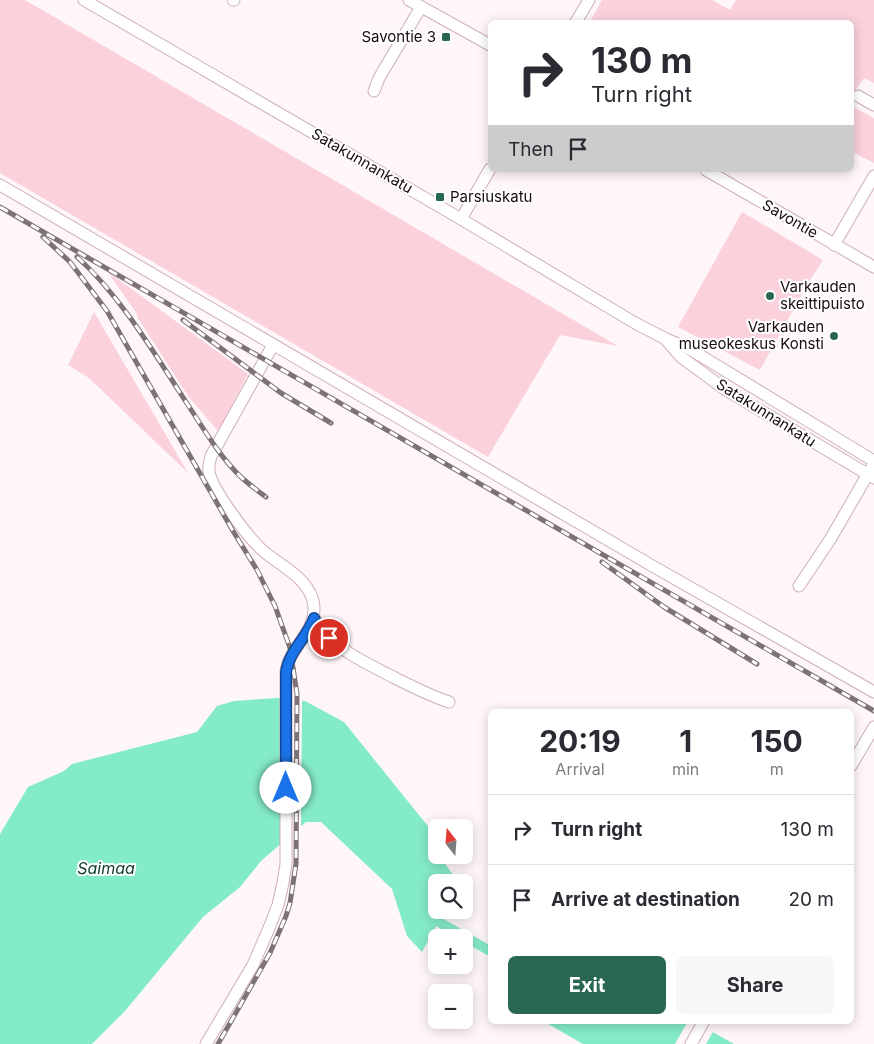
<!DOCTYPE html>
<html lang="en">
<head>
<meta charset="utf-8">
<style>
	:root { --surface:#fff; --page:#f7f7f7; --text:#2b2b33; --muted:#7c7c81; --line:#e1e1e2; --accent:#296754 }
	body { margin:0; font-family:Inter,sans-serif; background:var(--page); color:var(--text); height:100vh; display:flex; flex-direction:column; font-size:19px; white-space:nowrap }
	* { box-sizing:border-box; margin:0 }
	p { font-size:16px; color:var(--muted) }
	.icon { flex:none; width:28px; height:28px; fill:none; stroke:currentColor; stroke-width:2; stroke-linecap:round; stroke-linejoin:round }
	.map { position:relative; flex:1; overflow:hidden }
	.sheet { position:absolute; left:488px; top:709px; width:366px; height:315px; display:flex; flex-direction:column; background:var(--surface); border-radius:8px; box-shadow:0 2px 12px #0003 }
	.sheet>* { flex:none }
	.guide { position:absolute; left:488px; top:20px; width:366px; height:152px; border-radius:8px; box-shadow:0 2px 12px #0003; background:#fff; color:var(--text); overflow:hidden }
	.needle { width:32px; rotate:343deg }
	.fabs { position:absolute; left:428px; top:819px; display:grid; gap:10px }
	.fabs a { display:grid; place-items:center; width:45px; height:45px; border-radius:8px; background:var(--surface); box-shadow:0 2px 12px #0003; font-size:25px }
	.pin { position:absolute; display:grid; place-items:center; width:42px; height:42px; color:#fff; margin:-21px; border:2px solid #fff; border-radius:50%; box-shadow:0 1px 5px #0007 }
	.me { position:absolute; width:55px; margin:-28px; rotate:0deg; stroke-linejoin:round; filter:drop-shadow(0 0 4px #0008) }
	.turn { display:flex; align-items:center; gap:18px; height:105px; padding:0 20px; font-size:22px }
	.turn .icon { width:65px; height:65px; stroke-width:2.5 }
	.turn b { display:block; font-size:35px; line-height:42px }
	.then { display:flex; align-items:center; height:48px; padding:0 20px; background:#0003; gap:10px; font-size:19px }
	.eta { display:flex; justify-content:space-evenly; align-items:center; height:85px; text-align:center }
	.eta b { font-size:30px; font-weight:700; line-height:35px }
	.action { display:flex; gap:10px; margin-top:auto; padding:10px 20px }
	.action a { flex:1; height:58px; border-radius:8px; background:var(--accent); color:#fff; font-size:20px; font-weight:700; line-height:58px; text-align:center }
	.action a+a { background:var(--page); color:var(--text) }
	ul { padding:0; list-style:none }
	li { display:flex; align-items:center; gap:15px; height:70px; padding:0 20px; border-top:1px solid var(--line) }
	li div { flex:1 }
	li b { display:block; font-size:19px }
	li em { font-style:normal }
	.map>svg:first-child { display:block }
	.green { fill:#fbd1dc }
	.water { fill:#84ebc9 }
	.pier { fill:#fef6f8 }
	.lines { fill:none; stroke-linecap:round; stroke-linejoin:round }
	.canal { stroke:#84ebc9; stroke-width:10 }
	.minor-casing { stroke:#cfaeb7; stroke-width:13 }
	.minor { stroke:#fff; stroke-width:11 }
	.rail-casing { stroke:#7d7376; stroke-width:5 }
	.rail { stroke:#fff; stroke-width:3; stroke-dasharray:9; stroke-linecap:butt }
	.route-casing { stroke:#114b97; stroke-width:12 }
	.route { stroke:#1a73e8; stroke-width:9 }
	.poi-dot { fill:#296754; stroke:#fff; stroke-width:2 }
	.labels { text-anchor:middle; stroke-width:4; stroke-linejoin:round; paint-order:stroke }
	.poi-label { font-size:15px; fill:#170c0f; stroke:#fff; text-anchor:end }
	.street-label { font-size:15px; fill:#170c0f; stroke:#fff }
	.water-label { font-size:16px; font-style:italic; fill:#0d3c2f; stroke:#fff }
</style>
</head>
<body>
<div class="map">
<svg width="874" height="1044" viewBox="0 0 874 1044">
	<rect width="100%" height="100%" fill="#fef6f8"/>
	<g class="green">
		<polygon points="0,0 25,0 618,346 560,335 488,457 0,173"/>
		<polygon points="602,0 712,0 730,10 736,0 874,0 874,83 864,78 856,89 858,93 851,105 851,22 590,22"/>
		<polygon points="851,106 874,118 874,163 851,151"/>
		<polygon points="742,212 823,260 807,285 760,370 678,327"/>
		<polygon points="107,271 248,374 218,431 188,396 136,315 138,315"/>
		<polygon points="94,312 188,473 89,378 68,365"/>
	</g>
	<g class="water">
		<polygon points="277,698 305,701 344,722 431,830 436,855 439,855 458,882 436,882 436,910 445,910 422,952 407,936 392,889 321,822 306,822 261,861 240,887 203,917 125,1011 92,1044 0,1044 0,834 28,787 64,771 72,764 197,732 217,706 234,701"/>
		<polygon points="543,1021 693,1021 734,1044 583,1044"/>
	</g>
	<g class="pier">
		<polygon points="281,696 302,698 301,830 280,848"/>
		<polygon points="688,1021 698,1021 714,1030 706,1044 675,1044"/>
	</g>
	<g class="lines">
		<polyline class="canal" points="439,922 490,951"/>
		<defs>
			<g id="minor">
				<polyline points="84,0 461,219 635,323 666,339 688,348 874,461"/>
				<polyline points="233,0 234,0"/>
				<polyline points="409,0 490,45"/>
				<polyline points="576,22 589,0"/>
				<polyline points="374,91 379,78 421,7"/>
				<polyline points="858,96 874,105"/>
				<polyline points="706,170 874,267"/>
				<polyline points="0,185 656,568 874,692"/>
				<polyline points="461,219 490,169"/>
				<polyline points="834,245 874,176"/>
				<polyline points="667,341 681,357 726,390 874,478"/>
				<polyline points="799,586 831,538 872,467"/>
				<path d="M314,618C331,647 360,660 389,675C409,685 428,695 449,702"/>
				<polyline points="851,766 874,727"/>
				<path d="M206,1044L253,965L269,928L278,905L283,883L286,864V672C289,647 315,634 314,607C312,579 280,566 262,550C248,537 211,489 209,471C208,466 210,461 211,456L273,345"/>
				<polyline points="691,1044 704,1021"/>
			</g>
		</defs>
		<use href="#minor" class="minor-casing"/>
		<use href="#minor" class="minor"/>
		<defs>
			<g id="rail">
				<polyline points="0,207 874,711"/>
				<polyline points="43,237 70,262 107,311 233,531 257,570 275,606 290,648 297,694 296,864 290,903 286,916 270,953 218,1044"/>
				<path d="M77,257C121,296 156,356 188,405C205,431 220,457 242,478C250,485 258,491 266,497"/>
				<polyline points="183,320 281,393 331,423"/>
				<polyline points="602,562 664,607 757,664"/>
			</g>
		</defs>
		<use href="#rail" class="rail-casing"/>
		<use href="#rail" class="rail"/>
	</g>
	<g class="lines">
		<defs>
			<path id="route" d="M286,788V672C289,651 307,638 314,618L321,630L329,638"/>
		</defs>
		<use href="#route" class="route-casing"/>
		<use href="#route" class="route"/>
	</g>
	<g class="poi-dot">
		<rect x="441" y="32" width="10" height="10" rx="2.5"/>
		<rect x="435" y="192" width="10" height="10" rx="2.5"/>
		<circle cx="770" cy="296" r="5"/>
		<circle cx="834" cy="336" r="5"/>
	</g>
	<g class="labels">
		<g class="poi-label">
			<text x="436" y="42">Savontie 3</text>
			<text x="450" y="202" text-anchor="start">Parsiuskatu</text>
			<text x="780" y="292" text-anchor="start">Varkauden<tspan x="780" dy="17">skeittipuisto</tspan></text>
			<text x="824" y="332">Varkauden<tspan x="824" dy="17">museokeskus Konsti</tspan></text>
		</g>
		<g class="street-label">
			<text transform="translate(362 161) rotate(30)" y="5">Satakunnankatu</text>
			<text transform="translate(790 219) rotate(30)" y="5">Savontie</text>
			<text transform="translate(766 413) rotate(32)" y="5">Satakunnankatu</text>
		</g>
		<g class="water-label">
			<text x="106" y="874">Saimaa</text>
		</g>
	</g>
</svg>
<div class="fabs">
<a><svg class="needle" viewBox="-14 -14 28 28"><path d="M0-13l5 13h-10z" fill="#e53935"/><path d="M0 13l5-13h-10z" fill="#7c7c81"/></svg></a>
<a><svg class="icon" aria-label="search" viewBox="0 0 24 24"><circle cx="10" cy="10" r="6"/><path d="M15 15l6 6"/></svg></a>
<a>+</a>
<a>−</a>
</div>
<div class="pin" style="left:329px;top:638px;background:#d93025"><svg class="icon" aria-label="arrive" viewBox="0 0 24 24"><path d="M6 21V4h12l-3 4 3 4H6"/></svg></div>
<svg class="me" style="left:286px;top:788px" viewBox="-20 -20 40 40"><circle r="19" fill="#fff"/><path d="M0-13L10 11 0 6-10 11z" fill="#1a73e8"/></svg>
<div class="guide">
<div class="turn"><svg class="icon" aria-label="right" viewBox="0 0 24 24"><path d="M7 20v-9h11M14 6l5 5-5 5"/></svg><div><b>130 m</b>Turn right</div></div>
<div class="then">Then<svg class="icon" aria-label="arrive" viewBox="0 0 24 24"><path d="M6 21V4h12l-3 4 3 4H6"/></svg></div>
</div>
<section class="sheet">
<div class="eta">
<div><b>20:19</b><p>Arrival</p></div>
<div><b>1</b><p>min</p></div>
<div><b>150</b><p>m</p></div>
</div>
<ul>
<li><svg class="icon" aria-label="right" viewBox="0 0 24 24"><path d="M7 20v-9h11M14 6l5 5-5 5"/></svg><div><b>Turn right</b></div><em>130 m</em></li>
<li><svg class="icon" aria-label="arrive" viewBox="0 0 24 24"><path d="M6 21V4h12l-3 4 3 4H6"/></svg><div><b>Arrive at destination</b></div><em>20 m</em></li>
</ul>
<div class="action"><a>Exit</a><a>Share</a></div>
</section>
</div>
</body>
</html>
